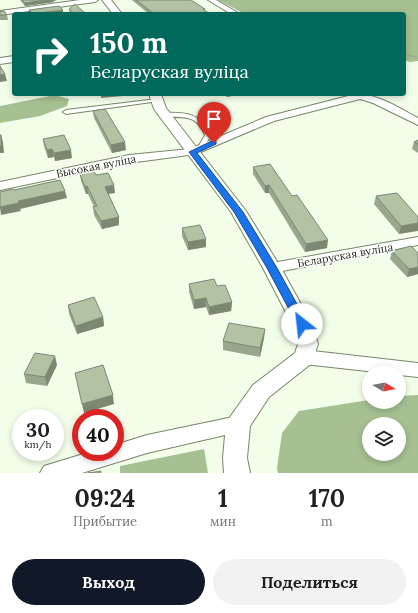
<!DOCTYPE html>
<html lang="ru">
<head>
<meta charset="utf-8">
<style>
	:root { --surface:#fff; --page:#f2f2f2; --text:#202124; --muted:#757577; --accent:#111827 }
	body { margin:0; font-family:Lora,serif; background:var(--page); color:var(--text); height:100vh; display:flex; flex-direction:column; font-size:15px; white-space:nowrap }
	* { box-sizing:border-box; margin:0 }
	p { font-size:13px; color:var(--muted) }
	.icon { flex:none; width:22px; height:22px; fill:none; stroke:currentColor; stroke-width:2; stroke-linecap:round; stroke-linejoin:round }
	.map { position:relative; height:473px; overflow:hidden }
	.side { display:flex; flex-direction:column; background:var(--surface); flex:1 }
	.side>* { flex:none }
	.banner { position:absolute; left:12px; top:12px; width:394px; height:84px; border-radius:4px; box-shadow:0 2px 6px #0003; background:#00695c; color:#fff; overflow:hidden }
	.needle { width:26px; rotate:100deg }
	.buttons { position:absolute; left:362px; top:365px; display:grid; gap:8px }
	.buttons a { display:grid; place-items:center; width:44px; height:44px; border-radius:50%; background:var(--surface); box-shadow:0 2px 6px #0003; font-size:20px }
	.speed { position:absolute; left:12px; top:409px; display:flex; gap:8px; font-size:20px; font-weight:700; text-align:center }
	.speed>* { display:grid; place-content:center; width:52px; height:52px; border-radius:50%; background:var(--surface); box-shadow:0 2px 6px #0003; line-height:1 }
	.speed small { font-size:10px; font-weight:400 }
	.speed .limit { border:6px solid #d22; background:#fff; color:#111 }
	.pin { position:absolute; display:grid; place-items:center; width:34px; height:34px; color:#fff; margin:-41px -17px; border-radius:50% 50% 50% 0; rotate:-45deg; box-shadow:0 0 4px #0007 }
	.pin .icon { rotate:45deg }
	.me { position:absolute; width:44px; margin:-22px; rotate:331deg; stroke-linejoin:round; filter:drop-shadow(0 0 3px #0008) }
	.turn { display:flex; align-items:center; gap:14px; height:84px; padding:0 12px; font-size:18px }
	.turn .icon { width:52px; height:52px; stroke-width:2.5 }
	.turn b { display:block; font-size:28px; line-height:34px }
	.eta { display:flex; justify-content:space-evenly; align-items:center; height:68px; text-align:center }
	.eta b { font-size:24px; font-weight:800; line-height:28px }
	.primary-button { display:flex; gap:8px; margin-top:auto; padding:8px 12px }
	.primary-button a { flex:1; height:46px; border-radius:24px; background:var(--accent); color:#fff; font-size:16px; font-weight:800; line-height:46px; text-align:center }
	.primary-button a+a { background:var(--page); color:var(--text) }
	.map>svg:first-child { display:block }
	.forest { fill:#a6c091; fill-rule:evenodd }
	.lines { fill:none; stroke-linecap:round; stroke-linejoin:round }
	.service-casing { stroke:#768769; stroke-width:2 }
	.minor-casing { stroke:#768769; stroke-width:2 }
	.tertiary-casing { stroke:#768769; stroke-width:2 }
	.path { stroke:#99a292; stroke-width:1.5; stroke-dasharray:2.5 1; stroke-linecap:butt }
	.service { fill:#fff; fill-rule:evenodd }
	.minor { fill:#fff; fill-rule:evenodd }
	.tertiary { fill:#fff; fill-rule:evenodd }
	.wall { fill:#98a88d }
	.shaded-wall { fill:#7c8873 }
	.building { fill:#b1c3a4; stroke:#7c8873 }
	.route { fill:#1a73e8; stroke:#114b97 }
	.labels { text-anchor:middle; stroke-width:3; stroke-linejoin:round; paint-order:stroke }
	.street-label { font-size:11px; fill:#262d21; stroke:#fff }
</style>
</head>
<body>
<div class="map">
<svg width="418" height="473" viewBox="0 0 418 473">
	<rect width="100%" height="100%" fill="#f2feea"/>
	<g class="forest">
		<polygon points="218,0 418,0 418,61 410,62 404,60 404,14 245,14"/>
		<polygon points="55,95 69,99 67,106 40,116 0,123 0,106"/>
		<path d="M418,395V473H278L277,468L282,433L299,411L369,400V402H399V396ZM369,424H399V454H369Z"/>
		<polygon points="204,449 208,473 120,473 120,466"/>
	</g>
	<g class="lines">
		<defs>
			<g id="service">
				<polygon points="157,99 159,100 159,101 66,114 63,112 66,110"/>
				<path d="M164,113C186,112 200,113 211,135L202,150L200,151L197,149L205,135C195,112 183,119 162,116L161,115Z"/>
			</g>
			<g id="minor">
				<polygon points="80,0 98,0 95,2 0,15 0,11"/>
				<polygon points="208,0 216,0 240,14 231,14"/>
				<polygon points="14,56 14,62 0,64 0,58"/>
				<path d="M356,94C378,94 399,108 418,118V125L373,103L360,99L274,121L196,154L129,163L0,190V182L129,155L190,149L266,117Z"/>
				<polygon points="418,237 418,245 272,273 267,271 265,268 267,265 272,263"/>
				<polygon points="304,350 418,363 418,377 399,375 399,372 376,372 304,364 298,362 295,357 298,352"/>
				<polygon points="238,416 245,418 248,424 245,430 238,432 147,453 82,473 40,473 44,466 90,452 115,452 115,445 147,435"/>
			</g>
			<g id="tertiary">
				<polygon points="102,0 111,0 122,14 113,14"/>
				<polygon points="149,94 161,94 166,108 246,211 281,268 312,324 318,344 312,363 269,397 250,426 247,458 250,473 224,473 223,458 226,424 230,417 253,385 295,353 298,344 292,324 263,268 231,212 154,109"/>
			</g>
		</defs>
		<use href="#service" class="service-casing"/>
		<use href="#minor" class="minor-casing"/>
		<use href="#tertiary" class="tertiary-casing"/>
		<polyline class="path" points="404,55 418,57"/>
		<use href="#service" class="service"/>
		<use href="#minor" class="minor"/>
		<use href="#tertiary" class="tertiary"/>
	</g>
	<g class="wall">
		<polygon points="20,0 57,0 53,1 54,2 25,6"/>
		<polygon points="132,0 191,0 210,14 149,14"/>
		<polygon points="69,9 86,14 70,14"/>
		<polygon points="0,11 7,15 8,20 0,20"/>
		<polygon points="223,94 241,94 227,97"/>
		<polygon points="93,111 126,150 112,153 94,118"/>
		<polygon points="43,139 72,158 55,161 54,157 48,158 44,146"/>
		<polygon points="418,140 418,153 412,149 414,142"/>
		<polygon points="253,167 327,248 305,252 269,193 265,193 253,174"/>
		<polygon points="80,174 96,175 115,193 108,194 119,217 119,225 102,229 94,215 93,207 94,207 88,194 86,194 81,181"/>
		<polygon points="376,196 418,217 399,234 374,204"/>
		<polygon points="182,228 206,247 188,250 182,236"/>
		<polygon points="392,251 418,253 418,274 407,277 390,259"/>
		<polygon points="189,284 217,286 232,302 231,311 209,315 206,307 194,309 189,292"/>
		<polygon points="68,305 103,317 104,326 77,334 69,314"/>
		<polygon points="265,329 264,338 260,357 223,350 223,341"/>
		<polygon points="57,365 47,386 26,383 24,374"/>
	</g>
	<g class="shaded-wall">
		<polygon points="48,0 57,0 53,1 54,2 25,6 24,3"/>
		<polygon points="63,10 63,12 52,14 33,14"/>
		<polygon points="5,74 7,81 0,82 0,75"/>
		<polygon points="101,94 123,94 123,96 101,98"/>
		<polygon points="227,94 241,94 227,97"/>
		<polygon points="1,135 3,142 4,153 0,153 0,146"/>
		<polygon points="125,142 126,150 112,153 111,145"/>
		<polygon points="52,149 54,157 48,158 47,150"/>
		<polygon points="71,150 72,158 55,161 54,153"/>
		<polygon points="114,185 115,193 105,194 105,187"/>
		<polygon points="269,185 269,193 265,193 265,186"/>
		<polygon points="87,186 88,194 86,194 85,187"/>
		<polygon points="65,191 67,198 20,209 21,211 1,215 0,207 18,201"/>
		<polygon points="119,217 119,225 102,229 101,221"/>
		<polygon points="418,223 418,231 399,234 401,226"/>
		<polygon points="206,239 206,247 188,250 188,242"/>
		<polygon points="328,240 327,248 305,252 306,244"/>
		<polygon points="418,267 418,274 407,277 409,269"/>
		<polygon points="206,298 206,307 194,309 194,300"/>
		<polygon points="232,302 231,311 209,315 209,307"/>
		<polygon points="103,317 104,326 77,334 76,326"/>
		<polygon points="265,329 264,338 260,357 260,348"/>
		<polygon points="55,356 57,365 47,386 45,377"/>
		<polygon points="113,395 114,404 84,413 82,404"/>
	</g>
	<g class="building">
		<polygon points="22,0 48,0 24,3"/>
		<polygon points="136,0 191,0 205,9 203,9 210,14 154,14"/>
		<polygon points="75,4 86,14 73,14 69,9"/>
		<polygon points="59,6 63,10 33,14 29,10"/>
		<polygon points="0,11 4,11 7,15 0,15"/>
		<polygon points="0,66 5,74 0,75"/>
		<polygon points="105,109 125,142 111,145 93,111"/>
		<polygon points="0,135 1,135 2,146 0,146"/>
		<polygon points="64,135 71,150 54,153 52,149 47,150 43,139"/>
		<polygon points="418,140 418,144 414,142"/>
		<polygon points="270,164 292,196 297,195 328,240 306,244 269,185 265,186 253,167"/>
		<polygon points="94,171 96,175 108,173 114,185 105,187 119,217 101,221 93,207 97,206 87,186 85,187 80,174"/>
		<polygon points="60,180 65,191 18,201 19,203 0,207 0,192 13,189 14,190"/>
		<polygon points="397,193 418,217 418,223 401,226 376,196"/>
		<polygon points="200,225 206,239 188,242 182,228"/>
		<polygon points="411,246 418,253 418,267 409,269 392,251"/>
		<polygon points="214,279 217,286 225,285 232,302 209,307 206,298 194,300 189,284"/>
		<polygon points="94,297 103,317 76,326 68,305"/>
		<polygon points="229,323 265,329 260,348 223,341"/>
		<polygon points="35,353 55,356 45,377 24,374"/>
		<polygon points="103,365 113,395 82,404 75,373"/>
		<polygon points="101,471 101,473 88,473"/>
	</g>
	<polygon class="route" points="214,140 216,141 216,144 197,153 243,212 277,268 308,324 306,326 298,326 267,268 234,212 189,152"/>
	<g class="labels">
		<g class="street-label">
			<text transform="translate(96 166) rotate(-11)" y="4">Высокая вуліца</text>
			<text transform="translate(345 255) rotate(-10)" y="4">Беларуская вуліца</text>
		</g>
	</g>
</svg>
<div class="buttons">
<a><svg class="needle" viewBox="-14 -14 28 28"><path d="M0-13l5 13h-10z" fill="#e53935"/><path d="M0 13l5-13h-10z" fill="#757577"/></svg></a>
<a><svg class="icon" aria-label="layers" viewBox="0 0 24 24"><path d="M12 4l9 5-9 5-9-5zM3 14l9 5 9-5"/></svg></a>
</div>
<div class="speed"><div>30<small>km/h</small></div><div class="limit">40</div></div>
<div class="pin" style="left:214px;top:143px;background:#d93025"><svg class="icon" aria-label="arrive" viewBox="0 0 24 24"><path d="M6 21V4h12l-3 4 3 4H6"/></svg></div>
<svg class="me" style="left:302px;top:324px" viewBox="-20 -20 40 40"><circle r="19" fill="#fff"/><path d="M0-13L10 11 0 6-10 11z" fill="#1a73e8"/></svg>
<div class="banner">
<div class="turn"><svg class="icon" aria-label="right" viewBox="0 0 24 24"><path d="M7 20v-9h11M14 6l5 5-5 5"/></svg><div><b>150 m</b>Беларуская вуліца</div></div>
</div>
</div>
<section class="side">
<div class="eta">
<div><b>09:24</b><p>Прибытие</p></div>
<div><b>1</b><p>мин</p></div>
<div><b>170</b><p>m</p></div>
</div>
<div class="primary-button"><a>Выход</a><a>Поделиться</a></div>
</section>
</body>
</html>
